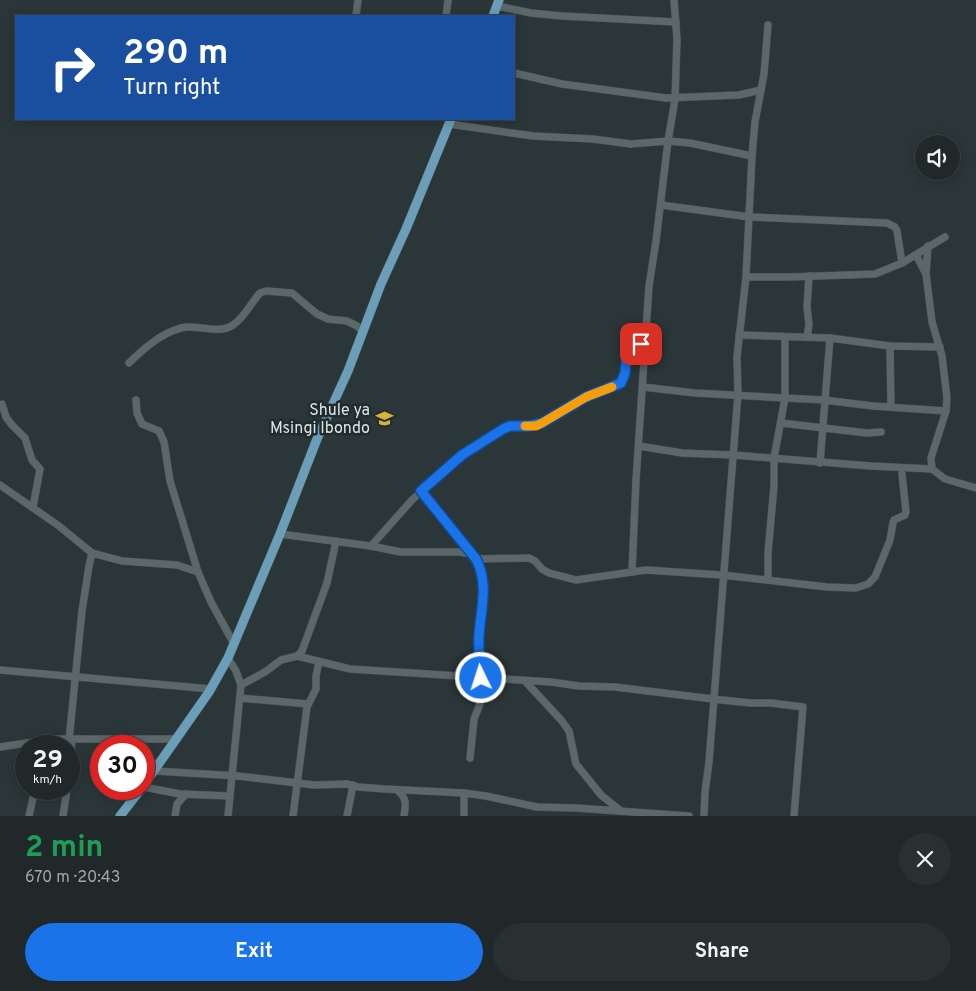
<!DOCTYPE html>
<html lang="en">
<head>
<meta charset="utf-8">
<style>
	:root { --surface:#20282a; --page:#283032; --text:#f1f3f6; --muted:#a2a6a8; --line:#3d4447; --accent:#1a73e8 }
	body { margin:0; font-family:Overpass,sans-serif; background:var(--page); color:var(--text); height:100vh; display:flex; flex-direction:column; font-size:19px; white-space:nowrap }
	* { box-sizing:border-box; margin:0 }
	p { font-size:16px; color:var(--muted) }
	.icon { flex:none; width:28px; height:28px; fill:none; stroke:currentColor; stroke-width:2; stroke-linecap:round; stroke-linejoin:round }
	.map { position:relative; height:816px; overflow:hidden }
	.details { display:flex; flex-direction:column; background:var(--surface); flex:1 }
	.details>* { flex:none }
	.top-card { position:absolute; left:15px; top:15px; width:500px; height:105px; border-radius:0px; box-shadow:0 2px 12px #0003,0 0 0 1px var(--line); background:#1a4fa0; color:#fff; overflow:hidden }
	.buttons { position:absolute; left:915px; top:135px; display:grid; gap:10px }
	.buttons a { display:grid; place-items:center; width:45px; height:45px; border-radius:50%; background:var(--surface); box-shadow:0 2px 12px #0003,0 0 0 1px var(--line); font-size:25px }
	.speed { position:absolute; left:15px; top:735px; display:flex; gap:10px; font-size:25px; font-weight:700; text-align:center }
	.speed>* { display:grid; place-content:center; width:65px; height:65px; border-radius:50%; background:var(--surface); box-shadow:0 2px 12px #0003,0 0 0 1px var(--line); line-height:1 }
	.speed small { font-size:12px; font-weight:400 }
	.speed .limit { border:8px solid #d22; background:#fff; color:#111 }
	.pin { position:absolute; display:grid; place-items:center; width:42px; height:42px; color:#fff; margin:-21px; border-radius:10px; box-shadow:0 2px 8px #0006 }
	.me { position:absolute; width:55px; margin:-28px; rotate:356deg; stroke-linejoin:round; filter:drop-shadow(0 0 4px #0008) }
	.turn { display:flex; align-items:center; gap:18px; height:105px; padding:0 25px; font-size:22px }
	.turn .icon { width:65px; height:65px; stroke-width:2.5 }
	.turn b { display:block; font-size:35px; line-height:42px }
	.round { display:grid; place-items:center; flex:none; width:52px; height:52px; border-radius:26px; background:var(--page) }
	.head { display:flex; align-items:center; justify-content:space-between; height:85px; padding:0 25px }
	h1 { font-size:30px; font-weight:700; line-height:38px; color:#1e9e55 }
	.button { display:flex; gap:10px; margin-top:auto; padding:10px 25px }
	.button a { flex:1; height:58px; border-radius:30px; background:var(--accent); color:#fff; font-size:20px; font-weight:700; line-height:58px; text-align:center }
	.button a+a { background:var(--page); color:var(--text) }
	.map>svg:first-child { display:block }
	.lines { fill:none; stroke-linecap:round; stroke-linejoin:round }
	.minor-casing { stroke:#485152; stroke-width:8 }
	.major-casing { stroke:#485152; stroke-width:10 }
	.minor { stroke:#5b6769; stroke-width:7 }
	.major { stroke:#6b9fb9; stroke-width:9 }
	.route-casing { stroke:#114b97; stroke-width:12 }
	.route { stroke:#1a73e8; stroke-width:9 }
	.slow { stroke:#f59e0b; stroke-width:9 }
	.labels { text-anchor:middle; stroke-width:5; stroke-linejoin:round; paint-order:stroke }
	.poi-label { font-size:16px; fill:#dde4e5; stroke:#212c2e; text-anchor:end }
</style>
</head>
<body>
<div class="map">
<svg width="976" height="816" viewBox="0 0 976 816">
	<rect width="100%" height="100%" fill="#2b3638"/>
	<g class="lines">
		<defs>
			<g id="minor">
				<polyline points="497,6 531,13 562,16 676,22"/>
				<polyline points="356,16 358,0"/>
				<polyline points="446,16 448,0"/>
				<polyline points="514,73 562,84 666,98 739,95 761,90"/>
				<polyline points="449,124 533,136 593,139 631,144 668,141 690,143 752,156"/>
				<polyline points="661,205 750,217 887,223 895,227 897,231 902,263"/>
				<polyline points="916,255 926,274 932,322 942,356 947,398 946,411 931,458 932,469 945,479 976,488"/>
				<polyline points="926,274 928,246"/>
				<polyline points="746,277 790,277 875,274 902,263 945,237"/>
				<polyline points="739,335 830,338 890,346 940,347"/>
				<polyline points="807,337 809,325 807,307 809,276"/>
				<polyline points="890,346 891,407"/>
				<path d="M129,363C143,349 166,329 187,327C202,326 220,334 233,325C244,318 251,303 260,293L266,291L292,293L317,314L328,319L347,321L357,326L362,331"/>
				<polyline points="643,387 695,393 824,400 873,406 946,411"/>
				<polyline points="136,400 137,413 142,424 159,431 164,442 170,481 198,572"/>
				<polyline points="2,404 6,417 12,425 25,438 32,460 40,469 33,507"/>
				<polyline points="781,423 867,433 881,432"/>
				<polyline points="639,446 682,453 733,455 871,466 932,469"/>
				<polyline points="774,458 785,398 785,337"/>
				<polyline points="820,463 830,338"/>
				<polyline points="0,485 59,526 92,553 122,561 177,565 198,572 211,602 234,644"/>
				<polyline points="421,491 472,554"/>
				<polyline points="280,534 371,546 401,552 459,552 472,554 476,559 481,568 484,584 479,655 482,693 480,704 474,719 470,758"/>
				<polyline points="371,546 412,500 442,472 462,455 503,429 510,426 536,426 586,397 621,383 624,378 629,351 646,343"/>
				<polyline points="476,559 529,558 535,561 542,569 549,573 576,580 646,570 722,575 827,587 856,588 868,584 875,577 890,540 893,523 894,520 905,515 906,512 902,474"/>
				<polyline points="632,572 636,480 649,286 656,241 668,141 675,99 677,39 674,0"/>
				<polyline points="768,580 768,553 774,486 774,463"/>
				<polyline points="297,656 350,669 551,682 579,686 615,687 713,699 750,703 771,703 803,707 794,816"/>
				<polyline points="0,670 211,689"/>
				<polyline points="525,681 562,721 569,731 576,764 601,795 621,811"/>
				<polyline points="241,685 265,672 281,660 297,656 302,651 327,583 336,541"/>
				<polyline points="240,698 308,704"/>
				<polyline points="69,740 82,611 89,566 92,553"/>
				<polyline points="0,747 53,739 177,739"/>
				<polyline points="155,771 238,776 314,785 347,784 358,787 385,789 464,793 486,796 537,807 576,808 689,816"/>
				<polyline points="69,779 72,740"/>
				<polyline points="144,787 180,794 230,796"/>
				<path d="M397,790C407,798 406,804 404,816"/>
				<polyline points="29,816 35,789"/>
				<polyline points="63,816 67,789"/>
				<polyline points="175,816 177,804 186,794"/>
				<polyline points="228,816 241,685 236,671 228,658"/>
				<polyline points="293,816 307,707 316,689 316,676 319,662"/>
				<polyline points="347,816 353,785"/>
				<polyline points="464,816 464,793"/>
				<polyline points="704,816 705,792 709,762 738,394 737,357 746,277 752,156 755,122 764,74 768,25"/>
			</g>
			<g id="major">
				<polyline points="493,16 499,0"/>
				<polyline points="144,785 209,692 228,658 280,534 317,439 348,371 381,284 406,229 451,119"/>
				<polyline points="120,816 141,789"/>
			</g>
		</defs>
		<use href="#minor" class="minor-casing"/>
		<use href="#major" class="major-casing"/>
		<use href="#minor" class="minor"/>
		<use href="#major" class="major"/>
	</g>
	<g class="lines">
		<defs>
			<path id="route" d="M481,678C480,664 478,649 479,635C481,608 489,584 476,559L421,491L462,455L503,429L510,426H528L542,423L586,397L621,383L625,373L627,353L641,344"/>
		</defs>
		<use href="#route" class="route-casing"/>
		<use href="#route" class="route"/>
		<polyline class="slow" points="525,426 536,426 542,423 586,397 612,387"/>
	</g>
	<defs>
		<symbol id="school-bare" viewBox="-9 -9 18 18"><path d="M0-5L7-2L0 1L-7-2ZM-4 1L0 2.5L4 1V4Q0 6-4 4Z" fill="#dcb233" stroke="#212c2e" stroke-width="2.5" paint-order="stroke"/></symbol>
	</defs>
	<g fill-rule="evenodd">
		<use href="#school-bare" x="372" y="406" width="25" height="25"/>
	</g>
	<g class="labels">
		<g class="poi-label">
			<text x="370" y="415">Shule ya<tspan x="370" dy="18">Msingi Ibondo</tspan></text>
		</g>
	</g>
</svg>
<div class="buttons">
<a><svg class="icon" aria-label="sound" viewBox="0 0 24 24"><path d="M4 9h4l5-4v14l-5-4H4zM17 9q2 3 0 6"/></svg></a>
</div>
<div class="speed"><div>29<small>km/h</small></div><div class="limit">30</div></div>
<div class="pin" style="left:641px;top:344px;background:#d93025"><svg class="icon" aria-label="arrive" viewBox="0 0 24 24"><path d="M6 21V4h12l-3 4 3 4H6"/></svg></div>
<svg class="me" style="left:481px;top:678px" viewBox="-20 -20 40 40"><circle r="17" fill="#1a73e8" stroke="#fff" stroke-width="3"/><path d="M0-11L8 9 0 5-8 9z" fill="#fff"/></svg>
<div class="top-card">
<div class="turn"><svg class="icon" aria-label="right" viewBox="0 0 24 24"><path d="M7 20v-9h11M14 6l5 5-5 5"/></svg><div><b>290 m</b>Turn right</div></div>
</div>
</div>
<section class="details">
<div class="head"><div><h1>2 min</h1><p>670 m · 20:43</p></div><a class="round"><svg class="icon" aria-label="close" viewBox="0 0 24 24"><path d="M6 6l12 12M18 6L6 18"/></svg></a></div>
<div class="button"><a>Exit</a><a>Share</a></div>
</section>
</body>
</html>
